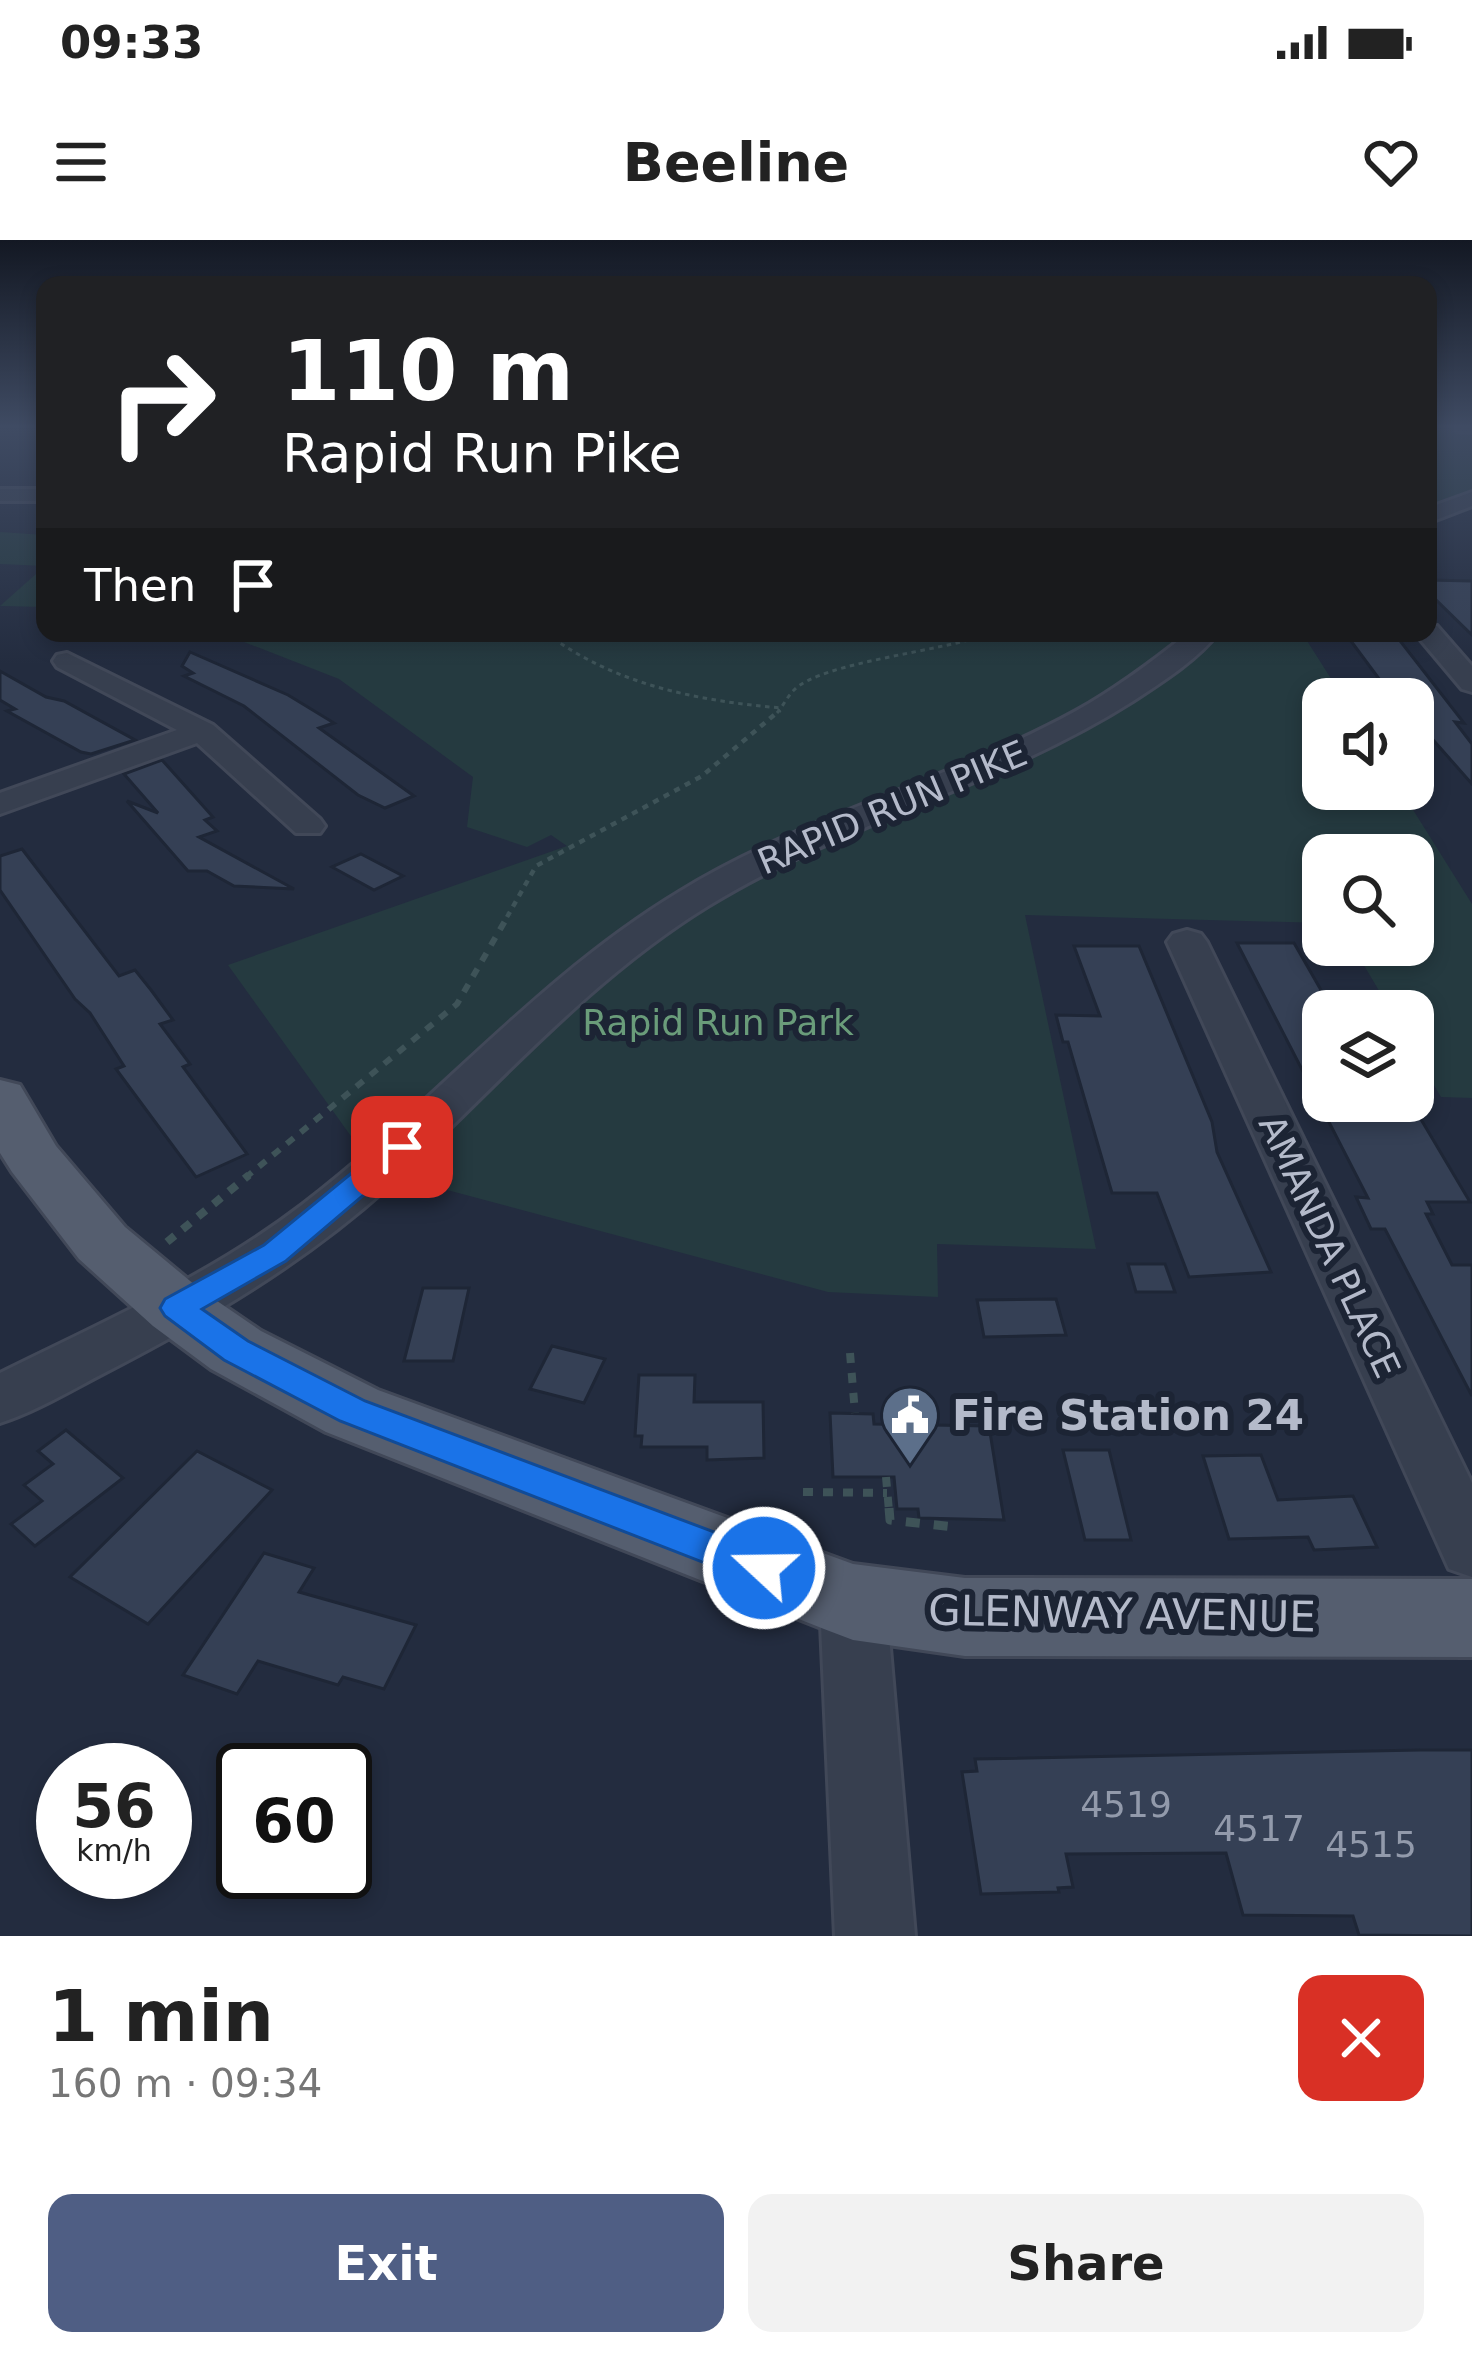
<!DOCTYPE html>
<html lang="en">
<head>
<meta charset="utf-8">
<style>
	:root { --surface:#fff; --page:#f2f2f2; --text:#222; --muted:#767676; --accent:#4f5e84 }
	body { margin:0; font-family:"DejaVu Sans",sans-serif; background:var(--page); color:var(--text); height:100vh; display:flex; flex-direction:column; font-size:45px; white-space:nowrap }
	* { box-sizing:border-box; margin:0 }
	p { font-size:39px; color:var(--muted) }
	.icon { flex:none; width:66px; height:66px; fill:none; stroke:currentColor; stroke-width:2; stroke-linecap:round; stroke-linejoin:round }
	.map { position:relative; height:1696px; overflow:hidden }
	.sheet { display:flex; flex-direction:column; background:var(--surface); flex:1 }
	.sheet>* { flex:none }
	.top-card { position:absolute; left:36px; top:36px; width:1401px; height:366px; border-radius:24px; box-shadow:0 6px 18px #0003; background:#202124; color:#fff; overflow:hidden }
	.buttons { position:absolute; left:1302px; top:438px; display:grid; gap:24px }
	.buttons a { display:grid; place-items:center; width:132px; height:132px; border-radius:24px; background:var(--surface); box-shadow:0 6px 18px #0003; font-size:60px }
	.speed { position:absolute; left:36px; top:1503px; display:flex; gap:24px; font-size:60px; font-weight:700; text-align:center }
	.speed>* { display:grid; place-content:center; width:156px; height:156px; border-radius:50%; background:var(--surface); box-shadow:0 6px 18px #0003; line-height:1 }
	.speed small { font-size:30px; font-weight:400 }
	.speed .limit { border:6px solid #111; border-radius:18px; background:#fff; color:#111 }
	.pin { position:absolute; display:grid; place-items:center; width:102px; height:102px; color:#fff; margin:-51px; border-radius:24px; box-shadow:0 6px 18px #0006 }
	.me { position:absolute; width:132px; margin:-66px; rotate:291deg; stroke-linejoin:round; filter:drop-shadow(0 0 9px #0008) }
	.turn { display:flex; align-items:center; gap:42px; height:252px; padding:0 48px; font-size:54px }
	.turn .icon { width:156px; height:156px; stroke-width:2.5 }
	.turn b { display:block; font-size:84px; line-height:102px }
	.then { display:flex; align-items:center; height:114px; padding:0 48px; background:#0003; gap:24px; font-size:45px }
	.round { display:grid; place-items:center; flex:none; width:126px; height:126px; border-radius:24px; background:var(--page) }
	.overview { display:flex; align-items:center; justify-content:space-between; height:204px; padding:0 48px }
	h1 { font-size:72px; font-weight:800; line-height:90px }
	.primary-button { display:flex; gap:24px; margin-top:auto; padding:24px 48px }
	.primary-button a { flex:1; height:138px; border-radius:24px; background:var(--accent); color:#fff; font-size:48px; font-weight:800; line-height:138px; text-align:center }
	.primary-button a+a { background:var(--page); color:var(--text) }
	.status { display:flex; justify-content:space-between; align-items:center; height:84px; padding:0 60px; background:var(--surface); direction:ltr }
	.status svg { height:33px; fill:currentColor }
	header { display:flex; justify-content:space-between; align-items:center; height:156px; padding:0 48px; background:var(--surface); font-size:54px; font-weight:800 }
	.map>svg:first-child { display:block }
	.green { fill:#253a40 }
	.building { fill:#354055; stroke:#1e2636; stroke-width:3 }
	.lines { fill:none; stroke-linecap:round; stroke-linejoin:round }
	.minor-casing { stroke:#414858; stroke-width:6 }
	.major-casing { stroke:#414858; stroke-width:6 }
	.path-far4 { stroke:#3e5358; stroke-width:3; stroke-dasharray:4.5 4.5; stroke-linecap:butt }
	.path-far3 { stroke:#3e5358; stroke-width:4.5; stroke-dasharray:6 6; stroke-linecap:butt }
	.path-far2 { stroke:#3e5358; stroke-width:6; stroke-dasharray:9 9; stroke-linecap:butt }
	.path-far1 { stroke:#3e5358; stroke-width:8; stroke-dasharray:10 10; stroke-linecap:butt }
	.path { stroke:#3e5358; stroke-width:9; stroke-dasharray:14 14; stroke-linecap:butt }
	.minor { fill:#373f4f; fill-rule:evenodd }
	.major { fill:#555e6f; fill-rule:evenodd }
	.route { fill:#1a73e8; stroke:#114b97; stroke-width:3 }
	.labels { text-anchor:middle; stroke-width:12; stroke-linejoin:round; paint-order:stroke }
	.street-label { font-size:36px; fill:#b4baca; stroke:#1c2434 }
	.park-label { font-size:36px; fill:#6a9c7a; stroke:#1c2434 }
	.near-number-label { font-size:36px; fill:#929aab }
	.near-poi-label { font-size:42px; font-weight:bold; fill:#b4baca; stroke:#1c2434; text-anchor:start }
	.near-street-label { font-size:42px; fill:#b4baca; stroke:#1c2434 }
</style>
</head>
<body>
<div class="status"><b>09:33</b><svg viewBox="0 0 49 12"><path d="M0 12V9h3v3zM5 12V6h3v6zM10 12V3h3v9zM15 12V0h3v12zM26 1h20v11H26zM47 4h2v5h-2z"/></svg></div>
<header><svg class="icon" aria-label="menu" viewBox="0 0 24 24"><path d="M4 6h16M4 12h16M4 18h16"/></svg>Beeline<svg class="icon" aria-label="heart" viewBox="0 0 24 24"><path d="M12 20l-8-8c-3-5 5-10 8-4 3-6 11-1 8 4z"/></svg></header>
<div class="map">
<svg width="1472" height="1696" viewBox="0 0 1472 1696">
	<rect width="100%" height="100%" fill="#232c3f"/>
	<g class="green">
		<polygon points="1428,187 1472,187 1472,258 1428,276"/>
		<polygon points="0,292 45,295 45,367 0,366 45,326 0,324"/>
		<polygon points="221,393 1302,393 1344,459 1323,459 1323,549 1400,549 1472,664 1472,858 1441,857 1413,810 1413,771 1391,771 1352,705 1413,705 1413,615 1323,615 1323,683 1025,675 1096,1009 937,1004 938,1057 828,1052 376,931 228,725 567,606 551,595 527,607 467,587 473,537 339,439"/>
	</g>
	<g class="building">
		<polygon points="1428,340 1472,341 1472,395 1428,352"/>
		<polygon points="1345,393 1394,393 1464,483 1455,482 1472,504 1472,544 1420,485 1413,485 1413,459 1394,459"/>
		<polygon points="190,412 288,455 334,483 319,488 414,556 385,568 358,555 244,466 184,436 193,433 182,426"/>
		<polygon points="0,431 46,457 64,461 135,500 91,514 81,512 7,471 15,469 0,460"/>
		<polygon points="162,520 213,577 205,580 217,591 199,597 294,649 234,646 207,631 188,631 127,561 158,573 124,534"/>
		<polygon points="22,609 119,736 135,730 151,750 173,780 160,784 190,824 183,827 247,914 196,937 150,875 116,829 124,826 90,773 75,759 0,650 0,616"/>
		<polygon points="361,614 403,636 374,650 332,627"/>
		<polygon points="1237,703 1294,703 1333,771 1323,771 1323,861 1378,861 1384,871 1416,871 1470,962 1427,962 1433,974 1426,974 1452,1025 1472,1025 1472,1156 1385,989 1371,989 1356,957 1368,958"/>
		<polygon points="1074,706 1139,706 1212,882 1217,912 1271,1032 1189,1037 1157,953 1112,953 1068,802 1063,802 1056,775 1100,776"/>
		<polygon points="1128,1024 1165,1024 1175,1052 1136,1052"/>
		<polygon points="423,1048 469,1048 453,1121 404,1121"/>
		<polygon points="1056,1059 1066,1095 984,1097 977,1060"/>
		<polygon points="552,1106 605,1119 584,1163 530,1149"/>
		<polygon points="639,1135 695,1135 694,1162 763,1162 764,1218 707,1220 707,1207 641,1207 642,1196 635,1196"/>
		<polygon points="830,1173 873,1174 874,1184 989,1186 1004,1280 919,1278 918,1269 897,1269 894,1237 833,1237"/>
		<polygon points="66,1190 123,1238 35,1306 11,1284 42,1261 24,1245 53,1224 38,1211"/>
		<polygon points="1063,1210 1109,1210 1131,1300 1085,1300"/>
		<polygon points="197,1211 272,1250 148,1384 70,1337"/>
		<polygon points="1261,1215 1278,1260 1353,1256 1377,1307 1314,1310 1308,1297 1229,1299 1203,1216"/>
		<polygon points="264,1313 314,1328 299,1352 416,1385 384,1449 343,1437 338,1445 258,1421 237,1454 183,1435"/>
		<polygon points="1420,1510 1472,1510 1472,1696 1359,1695 1353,1676 1243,1675 1226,1613 1066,1614 1073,1647 1058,1648 1059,1652 981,1654 962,1532 977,1531 975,1519"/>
	</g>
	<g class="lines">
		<defs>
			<g id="minor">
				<polygon points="1454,187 1472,187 1472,192 1457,191"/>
				<rect x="0" y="249" width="45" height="12"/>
				<polygon points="1472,252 1472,266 1428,283 1428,268"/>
				<polygon points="1428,384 1437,386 1472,426 1472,452 1462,449 1415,393 1428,393"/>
				<path d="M1188,393H1218C1197,420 1162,442 1133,461C999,546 843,583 708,666C586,741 492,852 387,948C302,1024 207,1080 106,1132C71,1150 37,1171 0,1183V1133C103,1082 209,1036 302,965C432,866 538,737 679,652C804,575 949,541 1076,471C1117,448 1153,421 1188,393Z"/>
				<polygon points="67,413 213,485 320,579 325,586 320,593 296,593 197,503 0,574 0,553 177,490 57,427 53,421 57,415"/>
				<polygon points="1187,690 1201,694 1207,702 1472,1243 1472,1337 1449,1329 1167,702 1173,694"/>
				<polygon points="853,1332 876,1341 886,1362 915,1696 835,1696 820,1362 830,1341"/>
			</g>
			<polygon id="major" points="0,840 20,845 56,906 125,987 201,1050 261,1091 378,1150 853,1324 965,1338 1472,1339 1472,1417 965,1416 853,1400 824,1389 326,1192 211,1129 153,1086 79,1019 12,932 0,913"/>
		</defs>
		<use href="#minor" class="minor-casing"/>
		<use href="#major" class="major-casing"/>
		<g class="path-far4">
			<path d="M546,393C615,445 698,461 782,468"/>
			<path d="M777,473C783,466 787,457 794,450C821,422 946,411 991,393"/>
		</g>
		<polyline class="path-far3" points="507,677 536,626 702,536 780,470"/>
		<polyline class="path-far2" points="245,938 457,764 509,674"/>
		<g class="path-far1">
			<polyline points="167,1002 249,935"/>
			<polyline points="850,1113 855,1173"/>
			<polyline points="886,1237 889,1271"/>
			<polyline points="803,1252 887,1253"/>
		</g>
		<polyline class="path" points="889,1268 890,1280 954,1287"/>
		<use href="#minor" class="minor"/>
		<use href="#major" class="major"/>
	</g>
	<linearGradient id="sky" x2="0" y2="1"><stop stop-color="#131823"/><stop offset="0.44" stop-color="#3f4b63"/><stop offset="1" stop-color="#3f4b63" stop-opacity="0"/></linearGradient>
	<rect width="1472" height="424" fill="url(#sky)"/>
	<polygon class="route" points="402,898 416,907 412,914 286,1021 202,1069 248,1101 365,1161 778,1316 784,1328 778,1341 764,1346 340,1181 224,1120 165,1076 160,1068 165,1059 264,1005 392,900"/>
	<defs>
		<symbol id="civic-pin" viewBox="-11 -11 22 30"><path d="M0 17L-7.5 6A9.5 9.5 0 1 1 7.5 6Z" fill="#5c6f8a" stroke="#1c2434"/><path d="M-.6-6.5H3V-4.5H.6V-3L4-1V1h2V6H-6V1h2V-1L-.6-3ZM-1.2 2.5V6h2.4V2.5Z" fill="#fff"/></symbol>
	</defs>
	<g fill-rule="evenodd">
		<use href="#civic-pin" x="877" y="1142" width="66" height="90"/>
	</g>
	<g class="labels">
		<g class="street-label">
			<text transform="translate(892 567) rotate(-23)" y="13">RAPID RUN PIKE</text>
			<text transform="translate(1330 1006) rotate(65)" y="13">AMANDA PLACE</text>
		</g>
		<g class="park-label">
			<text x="718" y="795">Rapid Run Park</text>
		</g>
		<g class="near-number-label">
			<text x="1126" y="1577">4519</text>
			<text x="1259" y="1601">4517</text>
			<text x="1371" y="1617">4515</text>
		</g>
		<g class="near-poi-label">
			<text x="952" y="1190">Fire Station 24</text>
		</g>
		<g class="near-street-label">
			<text transform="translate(1122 1373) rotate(1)" y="15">GLENWAY AVENUE</text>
		</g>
	</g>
</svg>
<div class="buttons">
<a><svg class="icon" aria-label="sound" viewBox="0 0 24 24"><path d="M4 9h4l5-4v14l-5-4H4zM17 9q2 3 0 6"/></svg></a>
<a><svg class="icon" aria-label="search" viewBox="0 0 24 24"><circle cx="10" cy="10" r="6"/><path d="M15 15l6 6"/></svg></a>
<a><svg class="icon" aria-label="layers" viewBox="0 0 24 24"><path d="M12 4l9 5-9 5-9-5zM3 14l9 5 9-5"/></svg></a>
</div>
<div class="speed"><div>56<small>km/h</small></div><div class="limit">60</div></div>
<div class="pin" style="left:402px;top:907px;background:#d93025"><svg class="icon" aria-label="arrive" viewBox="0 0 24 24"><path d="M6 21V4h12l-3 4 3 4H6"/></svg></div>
<svg class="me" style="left:764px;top:1328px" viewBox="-20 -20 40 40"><circle r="17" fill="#1a73e8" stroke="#fff" stroke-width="3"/><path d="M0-11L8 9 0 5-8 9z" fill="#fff"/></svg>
<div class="top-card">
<div class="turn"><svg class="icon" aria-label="right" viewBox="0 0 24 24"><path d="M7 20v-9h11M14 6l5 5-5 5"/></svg><div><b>110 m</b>Rapid Run Pike</div></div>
<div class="then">Then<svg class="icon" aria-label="arrive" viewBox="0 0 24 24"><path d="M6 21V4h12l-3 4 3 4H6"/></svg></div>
</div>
</div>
<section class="sheet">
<div class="overview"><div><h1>1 min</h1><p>160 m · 09:34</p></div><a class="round" style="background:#d93025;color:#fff"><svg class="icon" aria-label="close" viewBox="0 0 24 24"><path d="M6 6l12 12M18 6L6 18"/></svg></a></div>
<div class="primary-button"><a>Exit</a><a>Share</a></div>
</section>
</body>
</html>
